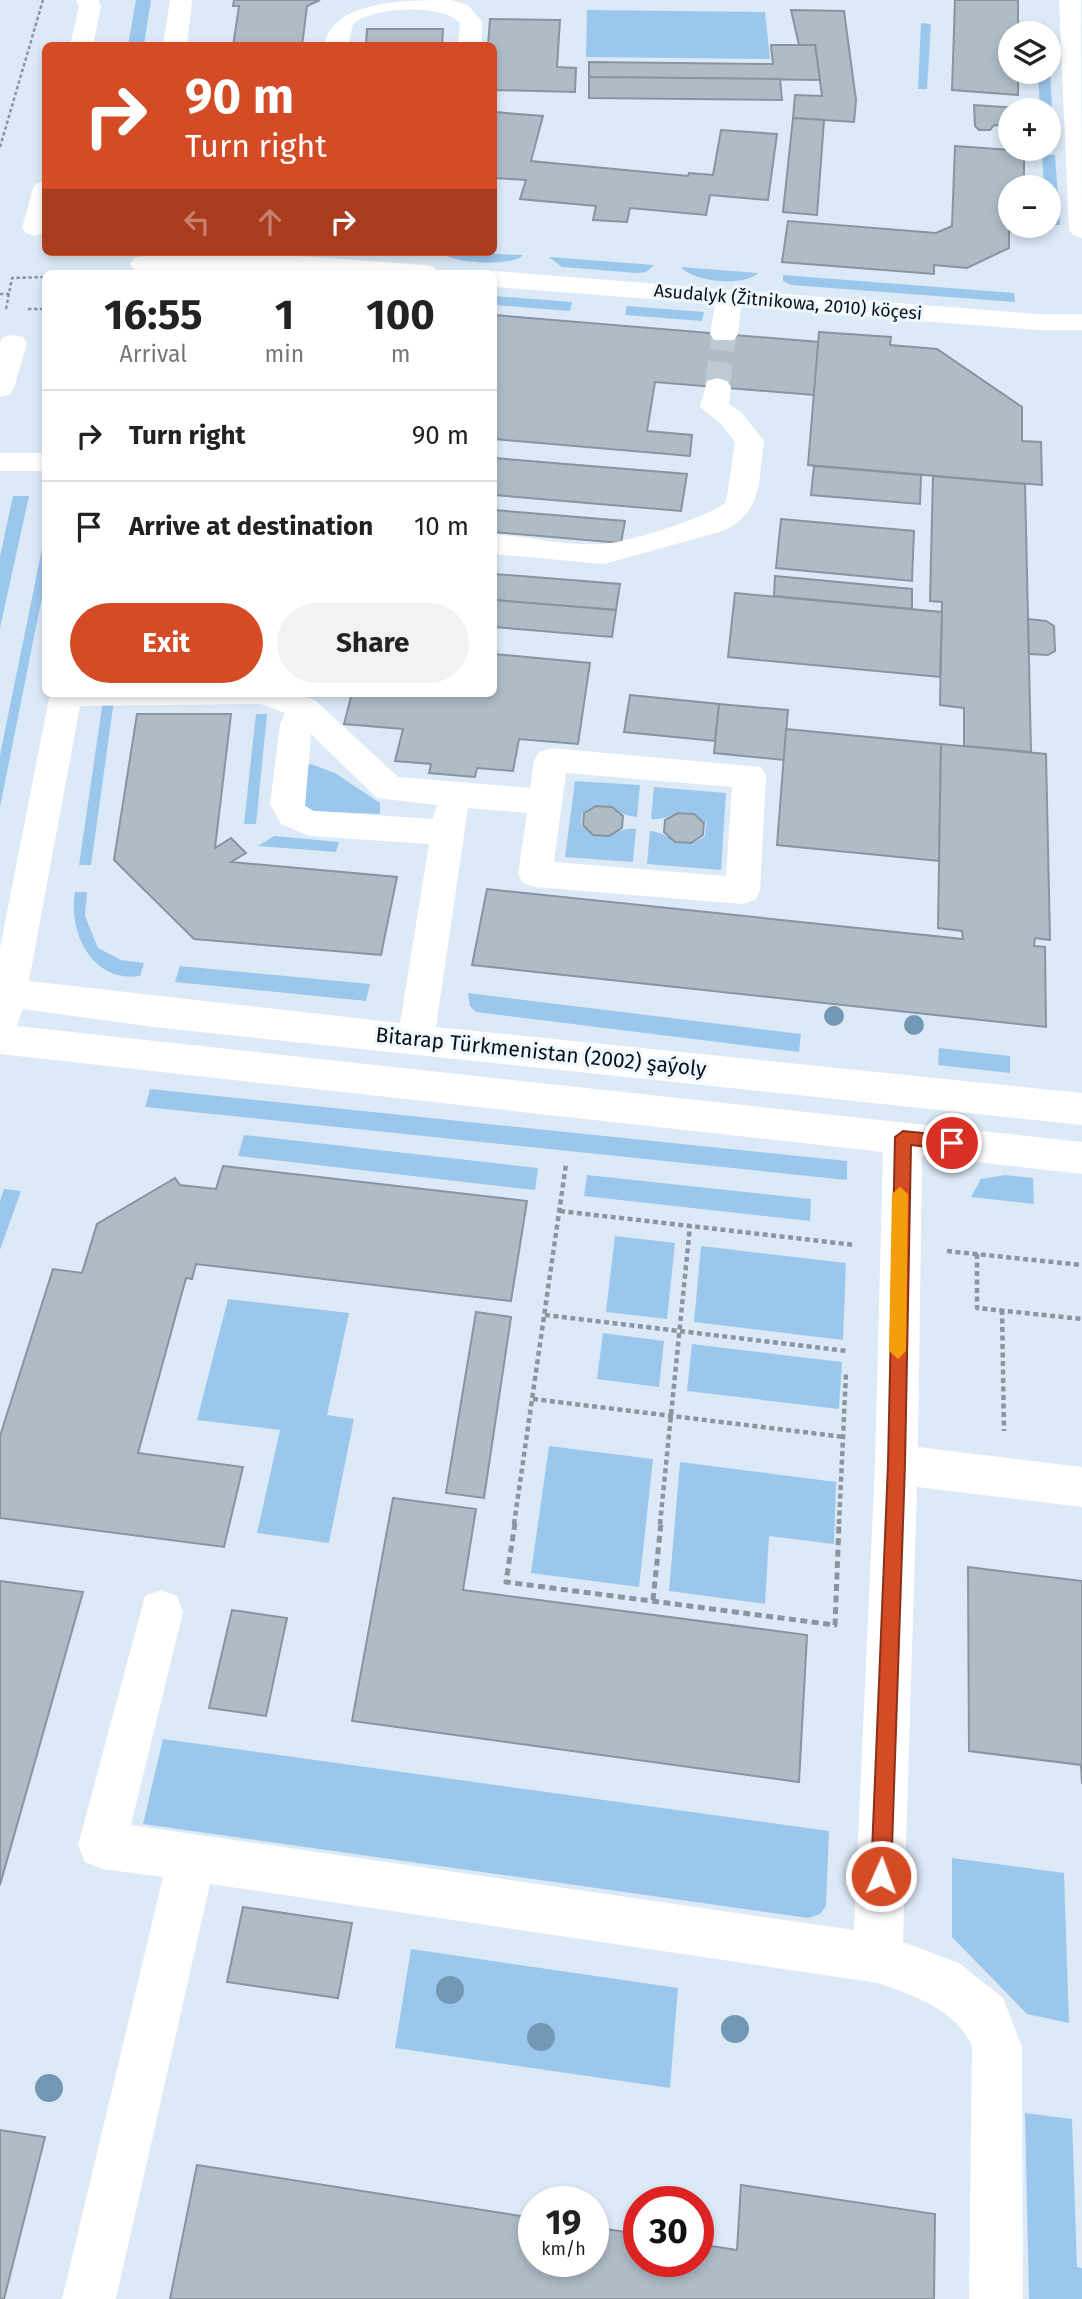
<!DOCTYPE html>
<html lang="en">
<head>
<meta charset="utf-8">
<style>
	:root { --surface:#fff; --page:#f2f2f2; --text:#222; --muted:#767676; --line:#e0e0e0; --accent:#d54b26 }
	body { margin:0; font-family:"Fira Sans",sans-serif; background:var(--page); color:var(--text); height:100vh; display:flex; flex-direction:column; font-size:26px; white-space:nowrap }
	* { box-sizing:border-box; margin:0 }
	p { font-size:23px; color:var(--muted) }
	.icon { flex:none; width:38px; height:38px; fill:none; stroke:currentColor; stroke-width:2; stroke-linecap:round; stroke-linejoin:round }
	.map { position:relative; flex:1; overflow:hidden }
	.sheet { position:absolute; left:42px; top:270px; width:455px; height:427px; display:flex; flex-direction:column; background:var(--surface); border-radius:10px; box-shadow:0 4px 10px #0003 }
	.sheet>* { flex:none }
	.banner { position:absolute; left:42px; top:42px; width:455px; height:214px; border-radius:10px; box-shadow:0 4px 10px #0003; background:#d54b26; color:#fff; overflow:hidden }
	.fabs { position:absolute; left:998px; top:21px; display:grid; gap:14px }
	.fabs a { display:grid; place-items:center; width:63px; height:63px; border-radius:50%; background:var(--surface); box-shadow:0 4px 10px #0003; font-size:35px }
	.speed { position:absolute; left:518px; top:2186px; display:flex; gap:14px; font-size:35px; font-weight:700; text-align:center }
	.speed>* { display:grid; place-content:center; width:91px; height:91px; border-radius:50%; background:var(--surface); box-shadow:0 4px 10px #0003; line-height:1 }
	.speed small { font-size:18px; font-weight:400 }
	.speed .limit { border:10px solid #d22; background:#fff; color:#111 }
	.pin { position:absolute; display:grid; place-items:center; width:60px; height:60px; color:#fff; margin:-30px; border:4px solid #fff; border-radius:50%; box-shadow:0 2px 7px #0007 }
	.me { position:absolute; width:77px; margin:-38px; rotate:2deg; stroke-linejoin:round; filter:drop-shadow(0 0 5px #0008) }
	.turn { display:flex; align-items:center; gap:24px; height:147px; padding:0 28px; font-size:32px }
	.turn .icon { width:91px; height:91px; stroke-width:2.5 }
	.turn b { display:block; font-size:49px; line-height:60px }
	.lanes { display:flex; align-items:center; height:66px; padding:0 28px; background:#0003; justify-content:center; gap:35px; direction:ltr }
	.lanes .off { opacity:.35 }
	.eta { display:flex; justify-content:space-evenly; align-items:center; height:119px; text-align:center }
	.eta b { font-size:42px; font-weight:700; line-height:49px }
	.button { display:flex; gap:14px; margin-top:auto; padding:14px 28px }
	.button a { flex:1; height:80px; border-radius:42px; background:var(--accent); color:#fff; font-size:28px; font-weight:700; line-height:80px; text-align:center }
	.button a+a { background:var(--page); color:var(--text) }
	ul { padding:0; list-style:none }
	li { display:flex; align-items:center; gap:21px; height:91px; padding:0 28px; border-top:2px solid var(--line) }
	li div { flex:1 }
	li b { display:block; font-size:26px }
	li em { font-style:normal }
	.map>svg:first-child { display:block }
	.green { fill:#9cc7ed }
	.building { fill:#aebcc8; stroke:#8895a1; stroke-width:2 }
	.lines { fill:none; stroke-linecap:round; stroke-linejoin:round }
	.minor-tunnel { stroke:#bdc9d5; stroke-width:25; stroke-dasharray:25 12; stroke-linecap:butt }
	.path-far2 { stroke:#8b959f; stroke-width:2.5; stroke-dasharray:3.5 2.5; stroke-linecap:butt }
	.path-far1 { stroke:#8b959f; stroke-width:4.5; stroke-dasharray:5 3.5; stroke-linecap:butt }
	.path { stroke:#8b959f; stroke-width:5; stroke-dasharray:7 4.5; stroke-linecap:butt }
	.minor { fill:#fff; fill-rule:evenodd }
	.tree { fill:#7398b5 }
	.route { fill:#d54b26; stroke:#8a3119; stroke-width:2 }
	.slow { fill:#f59e0b }
	.labels { text-anchor:middle; stroke-width:6; stroke-linejoin:round; paint-order:stroke }
	.far-street-label { font-size:18px; fill:#0d1116; stroke:#eef6fe }
	.street-label { font-size:21px; fill:#0d1116; stroke:#eef6fe }
</style>
</head>
<body>
<div class="map">
<svg width="1082" height="2299" viewBox="0 0 1082 2299">
	<rect width="100%" height="100%" fill="#dceaf7"/>
	<g class="green">
		<polygon points="136,0 151,0 144,45 128,45"/>
		<polygon points="587,10 765,12 770,59 586,57"/>
		<polygon points="921,23 931,24 927,89 918,89"/>
		<polygon points="1048,40 1054,137 1048,137 1048,110 1040,110 1038,72 1048,72"/>
		<polygon points="1042,155 1055,155 1060,225 1048,225 1048,187 1044,187"/>
		<path d="M442,252L523,255C513,267 451,264 442,252Z"/>
		<polygon points="549,257 654,265 646,272 637,273 562,267"/>
		<path d="M681,267L758,273C744,287 693,282 681,267Z"/>
		<polygon points="783,275 1014,293 1015,302 791,285 783,281"/>
		<polygon points="494,296 572,302 570,311 494,305"/>
		<polygon points="627,306 704,312 702,321 625,315"/>
		<polygon points="13,496 29,496 0,628 0,556"/>
		<polygon points="45,534 45,582 0,807 0,755"/>
		<polygon points="103,700 114,700 91,865 79,865"/>
		<polygon points="256,714 267,714 256,824 244,824"/>
		<polygon points="311,764 335,773 380,803 380,814 313,811 304,806 306,766"/>
		<path d="M575,781L640,785L637,817C611,815 611,795 582,813L581,825C605,849 611,827 636,829L633,862L565,857Z"/>
		<path d="M654,787L726,793L721,870L647,864L650,831C675,833 676,855 705,836L706,823C681,801 676,821 651,819Z"/>
		<polygon points="274,836 339,842 336,852 258,846"/>
		<path d="M75,892H87L85,916L98,948L121,960L144,963L140,976C92,983 68,932 75,892Z"/>
		<polygon points="180,966 370,984 366,1001 175,982"/>
		<polygon points="468,993 801,1034 799,1052 476,1012 470,1006"/>
		<polygon points="939,1048 1010,1056 1010,1073 938,1065"/>
		<polygon points="150,1089 847,1161 847,1180 145,1107"/>
		<polygon points="244,1135 538,1168 535,1190 238,1156"/>
		<polygon points="587,1175 811,1199 810,1221 584,1196"/>
		<polygon points="1005,1175 1033,1178 1034,1204 971,1197 981,1179"/>
		<polygon points="4,1189 21,1191 0,1250 0,1201"/>
		<polygon points="615,1236 675,1243 667,1319 606,1312"/>
		<polygon points="701,1246 846,1263 843,1340 694,1322"/>
		<polygon points="228,1299 349,1313 327,1415 354,1419 329,1543 257,1533 280,1430 197,1420"/>
		<polygon points="603,1333 664,1341 659,1387 597,1379"/>
		<polygon points="692,1344 842,1362 839,1409 687,1391"/>
		<polygon points="549,1446 653,1459 639,1587 531,1573"/>
		<polygon points="680,1462 836,1482 834,1544 769,1536 765,1604 669,1591"/>
		<polygon points="163,1739 829,1831 826,1906 820,1914 808,1918 143,1824"/>
		<polygon points="952,1858 1064,1873 1069,2023 1027,2014 952,1937"/>
		<polygon points="411,1949 678,1988 670,2088 395,2048"/>
		<polygon points="1025,2113 1072,2119 1077,2267 1082,2268 1082,2299 1029,2299"/>
	</g>
	<g class="building">
		<polygon points="234,0 320,0 307,6 302,46 233,46 239,6 233,6"/>
		<polygon points="955,0 1018,0 1018,33 1010,33 1010,72 1018,72 1018,95 952,90"/>
		<polygon points="791,10 844,11 856,100 854,122 793,118 795,95 822,96 815,45 799,45"/>
		<polygon points="490,19 560,20 557,67 576,68 575,92 494,90 494,46 488,46"/>
		<polygon points="367,29 443,29 442,46 366,46"/>
		<polygon points="771,45 815,45 820,80 589,77 589,62 773,64"/>
		<polygon points="589,77 780,79 782,100 589,98"/>
		<polygon points="974,105 1019,108 1020,110 1010,110 1010,126 994,125 990,130 979,130 975,126"/>
		<polygon points="494,112 543,116 531,161 688,176 689,173 713,175 721,130 777,134 768,200 710,195 706,215 630,208 627,222 593,220 596,206 520,199 526,180 494,178"/>
		<polygon points="793,118 824,120 817,215 783,212"/>
		<polygon points="955,146 1024,151 1024,187 1010,187 1010,226 1024,226 1024,232 1009,231 1009,248 967,268 934,265 934,274 782,262 788,221 936,233 952,226"/>
		<polygon points="494,315 819,342 814,395 655,382 647,431 692,435 690,456 494,439"/>
		<polygon points="819,332 891,337 890,345 937,349 1022,407 1022,441 1041,442 1042,485 808,465"/>
		<polygon points="494,458 687,474 681,511 494,495"/>
		<polygon points="814,466 921,475 920,504 811,495"/>
		<polygon points="933,476 1025,484 1031,752 964,746 964,708 940,705 942,602 930,601"/>
		<polygon points="494,510 625,521 621,543 494,532"/>
		<polygon points="781,519 914,531 912,581 776,568"/>
		<polygon points="494,574 620,584 616,610 494,600"/>
		<polygon points="775,576 912,589 912,609 774,596"/>
		<polygon points="735,593 942,612 940,677 728,657"/>
		<polygon points="494,600 616,610 612,637 494,627"/>
		<polygon points="1028,619 1046,621 1054,626 1055,651 1048,655 1029,654"/>
		<polygon points="494,654 590,663 578,744 519,739 513,771 477,768 475,777 429,773 431,764 395,761 403,729 344,724 352,693 494,693"/>
		<polygon points="630,695 719,704 715,741 624,732"/>
		<polygon points="719,704 788,710 784,760 714,753"/>
		<polygon points="137,714 231,714 215,848 231,838 246,853 231,862 397,877 381,955 194,939 114,860"/>
		<polygon points="786,729 941,744 939,861 777,845"/>
		<polygon points="941,744 1046,754 1050,940 1035,938 1034,946 1045,947 1046,1027 472,965 487,889 963,939 962,931 938,928"/>
		<polygon points="596,806 612,807 623,816 622,828 609,836 593,835 583,825 584,813"/>
		<polygon points="678,813 694,814 704,823 703,835 691,843 675,842 664,832 665,820"/>
		<polygon points="223,1166 527,1201 511,1301 196,1264 192,1279 186,1278 138,1453 243,1467 224,1547 0,1518 0,1436 53,1269 82,1273 97,1224 175,1178 180,1185 216,1189"/>
		<polygon points="476,1312 511,1317 484,1498 446,1493"/>
		<polygon points="393,1498 476,1509 463,1590 807,1635 799,1782 352,1721"/>
		<polygon points="968,1567 1082,1581 1082,1784 1081,1765 969,1751"/>
		<polygon points="0,1581 83,1592 0,1885"/>
		<polygon points="232,1610 287,1618 266,1716 209,1708"/>
		<polygon points="243,1907 352,1923 338,1998 227,1982"/>
		<polygon points="0,2130 45,2137 4,2299 0,2299"/>
		<polygon points="197,2165 534,2218 534,2261 593,2261 593,2227 639,2234 639,2261 698,2261 698,2244 737,2250 741,2185 935,2214 934,2299 170,2299"/>
	</g>
	<g class="lines">
		<polyline class="minor-tunnel" points="717,387 724,334"/>
		<g class="path-far2">
			<polyline points="0,147 43,0"/>
			<polyline points="0,294 9,294"/>
			<polyline points="6,309 12,278 46,277"/>
			<polyline points="28,309 46,309"/>
		</g>
		<g class="path-far1">
			<polyline points="560,1211 855,1245"/>
			<polyline points="947,1251 1082,1265"/>
			<polyline points="977,1254 977,1308 1082,1319"/>
			<polyline points="1002,1310 1004,1431"/>
			<polyline points="545,1315 847,1351"/>
			<polyline points="533,1399 844,1437"/>
			<polyline points="514,1524 566,1164"/>
			<polyline points="660,1524 690,1226"/>
			<polyline points="839,1524 846,1373"/>
		</g>
		<g class="path">
			<polyline points="515,1523 506,1582 835,1625 839,1523"/>
			<polyline points="653,1600 661,1523"/>
		</g>
		<g class="minor">
			<polygon points="76,0 98,0 101,6 93,46 70,46 79,6"/>
			<polygon points="170,0 192,0 187,46 163,46"/>
			<path d="M451,0L468,5L482,22V46H458L460,23C442,3 372,7 353,24L348,46H324C331,0 407,0 451,0Z"/>
			<polygon points="1059,0 1081,0 1082,238 1073,235 1069,230"/>
			<polygon points="46,181 46,231 35,236 26,233 22,228 33,188 37,183"/>
			<polygon points="286,255 425,265 434,267 438,273 143,272 134,270 130,264 134,258 143,256"/>
			<polygon points="494,271 1037,314 1082,314 1082,330 1037,330 741,307 738,334 734,340 714,340 710,334 715,304 494,287 494,273 486,273"/>
			<polygon points="13,335 23,337 27,343 14,388 10,394 0,397 0,342 3,337"/>
			<path d="M717,378L727,381L731,387L729,404L741,412L764,441C758,481 764,511 723,531L604,564L494,554V534C529,537 568,546 603,544C626,543 710,517 726,502L735,442L721,424L700,407L707,381Z"/>
			<rect x="0" y="453" width="46" height="18"/>
			<path d="M50,693H296L315,700L398,777L530,788L534,760L539,752L551,748L761,767L766,776L760,891L755,900L743,904L535,887L523,883L518,874L527,813L468,808L436,1027L1082,1093V1125L153,1027L23,1009L17,1026L1082,1142V1174L922,1156L918,1447L1082,1467V1507L917,1487L903,1942L959,1963L1003,1998L1022,2047L1023,2299H969L972,2047C958,2010 912,1995 878,1983L210,1884L116,2299H62L163,1877L102,1869L85,1862L78,1845L145,1596L161,1590L177,1596L183,1612L131,1825L854,1930L875,1464L883,1152L0,1054V948ZM261,704L285,713L280,724L270,804L281,824L309,836L429,844L400,1023L29,981L80,706ZM311,734L377,798L437,805L433,819L314,811L305,806ZM566,773L732,787L726,876L554,862Z"/>
		</g>
	</g>
	<g class="tree">
		<circle cx="834" cy="1016" r="10"/>
		<circle cx="914" cy="1025" r="10"/>
		<circle cx="450" cy="1990" r="14"/>
		<circle cx="735" cy="2029" r="14"/>
		<circle cx="541" cy="2037" r="14"/>
		<circle cx="49" cy="2088" r="14"/>
	</g>
	<polygon class="route" points="903,1131 952,1136 960,1143 952,1150 911,1145 905,1464 891,1876 888,1883 881,1886 874,1883 871,1876 888,1464 895,1137"/>
	<polygon class="slow" points="900,1187 908,1194 906,1351 898,1359 889,1351 892,1194"/>
	<g class="labels">
		<g class="far-street-label">
			<text transform="translate(788 302) rotate(5)" y="6">Asudalyk (Žitnikowa, 2010) köçesi</text>
		</g>
		<g class="street-label">
			<text transform="translate(541 1052) rotate(6)" y="7">Bitarap Türkmenistan (2002) şaýoly</text>
		</g>
	</g>
</svg>
<div class="fabs">
<a><svg class="icon" aria-label="layers" viewBox="0 0 24 24"><path d="M12 4l9 5-9 5-9-5zM3 14l9 5 9-5"/></svg></a>
<a>+</a>
<a>−</a>
</div>
<div class="speed"><div>19<small>km/h</small></div><div class="limit">30</div></div>
<div class="pin" style="left:952px;top:1143px;background:#d93025"><svg class="icon" aria-label="arrive" viewBox="0 0 24 24"><path d="M6 21V4h12l-3 4 3 4H6"/></svg></div>
<svg class="me" style="left:881px;top:1876px" viewBox="-20 -20 40 40"><circle r="17" fill="#d54b26" stroke="#fff" stroke-width="3"/><path d="M0-11L8 9 0 5-8 9z" fill="#fff"/></svg>
<div class="banner">
<div class="turn"><svg class="icon" aria-label="right" viewBox="0 0 24 24"><path d="M7 20v-9h11M14 6l5 5-5 5"/></svg><div><b>90 m</b>Turn right</div></div>
<div class="lanes"><svg class="icon off" aria-label="left" viewBox="0 0 24 24"><path d="M17 20v-9H6M10 6l-5 5 5 5"/></svg><svg class="icon off" aria-label="ahead" viewBox="0 0 24 24"><path d="M12 20V5M6 11l6-6 6 6"/></svg><svg class="icon" aria-label="right" viewBox="0 0 24 24"><path d="M7 20v-9h11M14 6l5 5-5 5"/></svg></div>
</div>
<section class="sheet">
<div class="eta">
<div><b>16:55</b><p>Arrival</p></div>
<div><b>1</b><p>min</p></div>
<div><b>100</b><p>m</p></div>
</div>
<ul>
<li><svg class="icon" aria-label="right" viewBox="0 0 24 24"><path d="M7 20v-9h11M14 6l5 5-5 5"/></svg><div><b>Turn right</b></div><em>90 m</em></li>
<li><svg class="icon" aria-label="arrive" viewBox="0 0 24 24"><path d="M6 21V4h12l-3 4 3 4H6"/></svg><div><b>Arrive at destination</b></div><em>10 m</em></li>
</ul>
<div class="button"><a>Exit</a><a>Share</a></div>
</section>
</div>
</body>
</html>
